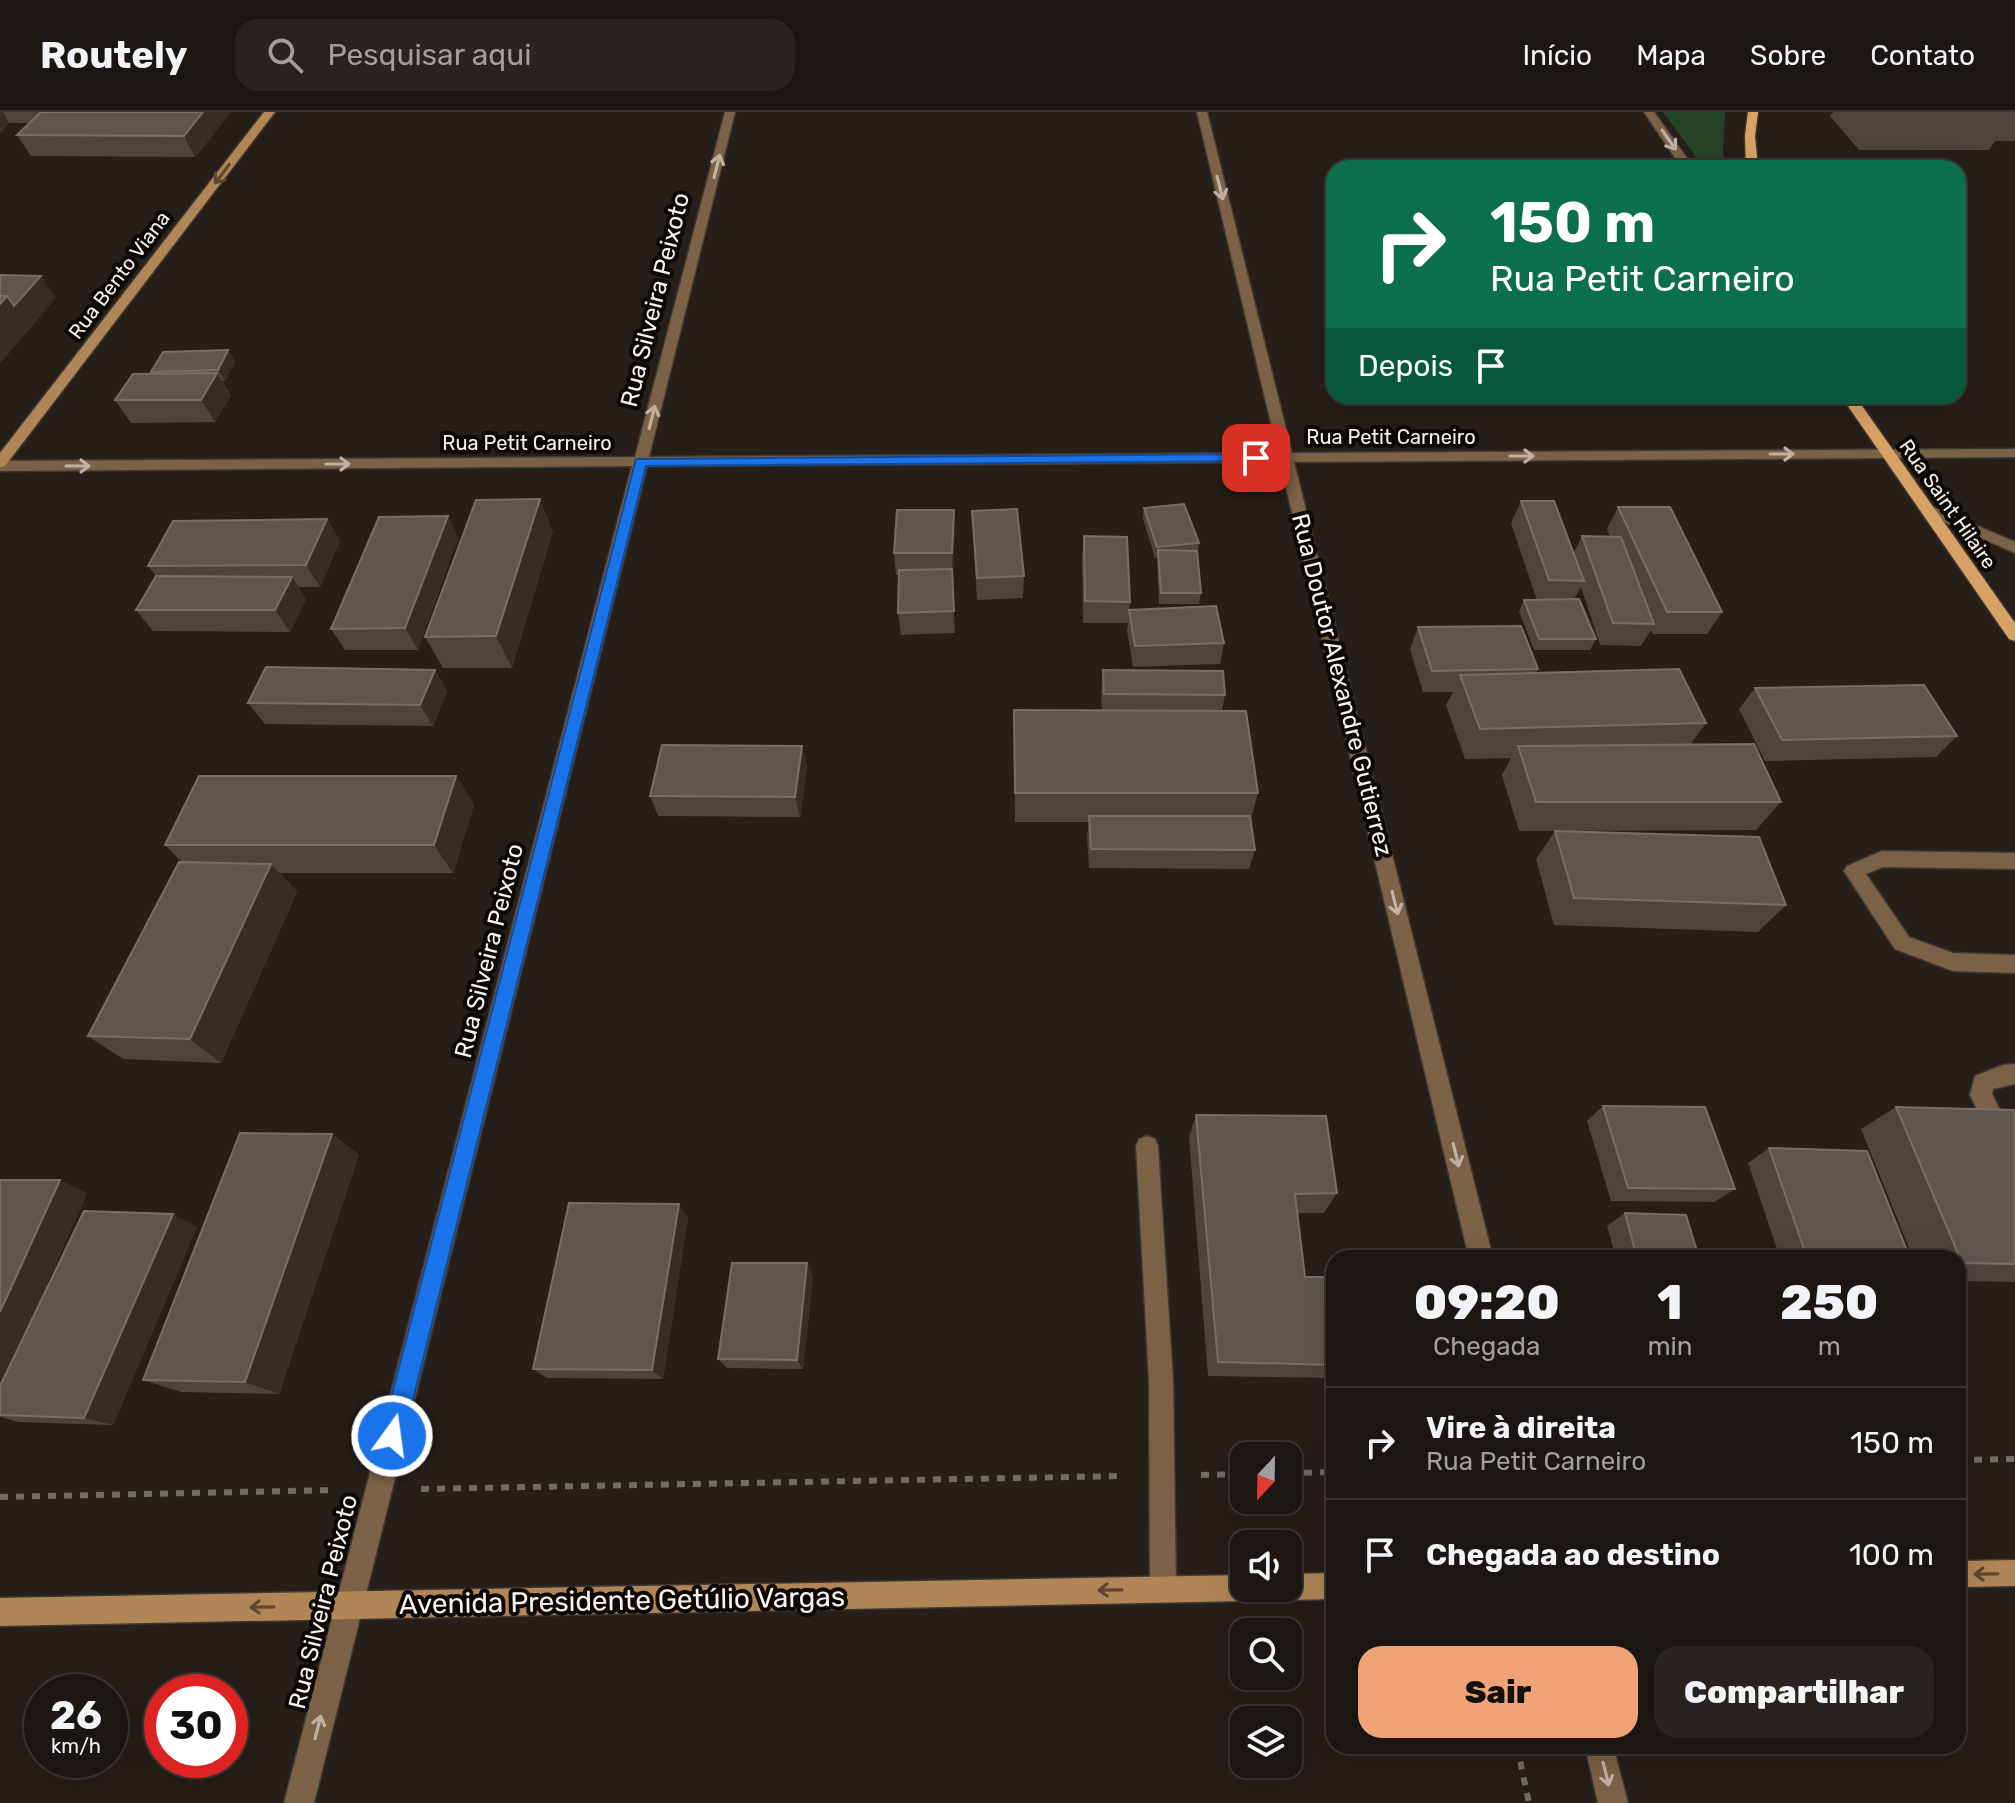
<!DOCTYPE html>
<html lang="pt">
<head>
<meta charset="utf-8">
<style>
	:root { --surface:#1c1612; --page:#292320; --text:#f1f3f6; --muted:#a09f9f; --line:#3a3532; --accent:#efa377 }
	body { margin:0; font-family:Rubik,sans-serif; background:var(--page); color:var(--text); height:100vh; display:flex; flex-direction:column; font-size:30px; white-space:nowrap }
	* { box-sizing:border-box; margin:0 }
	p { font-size:26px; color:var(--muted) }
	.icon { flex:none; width:44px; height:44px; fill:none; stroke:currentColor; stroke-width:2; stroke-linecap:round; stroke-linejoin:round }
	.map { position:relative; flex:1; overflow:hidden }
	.sheet { position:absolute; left:1326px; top:1138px; width:640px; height:504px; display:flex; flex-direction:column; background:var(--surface); border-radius:24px; box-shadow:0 8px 32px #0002,0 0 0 2px var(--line) }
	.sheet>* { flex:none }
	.guide { position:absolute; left:1326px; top:48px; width:640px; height:244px; border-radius:24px; box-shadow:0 8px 32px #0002,0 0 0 2px var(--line); background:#0b6e4f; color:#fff; overflow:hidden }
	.needle { width:52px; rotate:202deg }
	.controls { position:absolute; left:1230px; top:1330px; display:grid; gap:16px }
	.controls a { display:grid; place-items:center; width:72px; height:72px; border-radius:16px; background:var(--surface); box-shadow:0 8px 32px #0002,0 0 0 2px var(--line); font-size:40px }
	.speed { position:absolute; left:24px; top:1562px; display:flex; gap:16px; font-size:40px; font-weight:700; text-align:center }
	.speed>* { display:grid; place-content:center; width:104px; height:104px; border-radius:50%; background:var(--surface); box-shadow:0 8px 32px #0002,0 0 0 2px var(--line); line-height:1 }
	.speed small { font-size:20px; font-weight:400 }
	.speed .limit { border:12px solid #d22; background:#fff; color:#111 }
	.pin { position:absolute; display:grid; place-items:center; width:68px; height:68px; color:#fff; margin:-34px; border-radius:16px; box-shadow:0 4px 12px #0006 }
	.me { position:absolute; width:88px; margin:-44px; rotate:14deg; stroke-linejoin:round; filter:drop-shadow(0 0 6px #0008) }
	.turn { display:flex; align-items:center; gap:28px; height:168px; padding:0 32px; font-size:36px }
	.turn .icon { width:104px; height:104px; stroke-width:2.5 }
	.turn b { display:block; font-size:56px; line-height:68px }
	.then { display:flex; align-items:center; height:76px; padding:0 32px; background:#0003; gap:16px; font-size:30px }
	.eta { display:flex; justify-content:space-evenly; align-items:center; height:136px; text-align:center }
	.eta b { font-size:48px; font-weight:800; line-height:56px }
	.button { display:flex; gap:16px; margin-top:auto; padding:16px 32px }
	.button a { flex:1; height:92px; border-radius:24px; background:var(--accent); color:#111; font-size:32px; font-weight:800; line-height:92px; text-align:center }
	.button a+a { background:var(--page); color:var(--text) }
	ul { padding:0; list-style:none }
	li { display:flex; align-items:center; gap:24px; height:112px; padding:0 32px; border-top:2px solid var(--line) }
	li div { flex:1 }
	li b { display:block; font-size:30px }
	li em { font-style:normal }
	header { display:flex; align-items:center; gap:48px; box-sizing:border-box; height:112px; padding:0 40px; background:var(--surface); border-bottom:2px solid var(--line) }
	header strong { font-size:38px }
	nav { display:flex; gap:44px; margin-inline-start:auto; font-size:28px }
	.search { width:560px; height:72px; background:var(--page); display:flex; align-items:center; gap:20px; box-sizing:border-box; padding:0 28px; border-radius:24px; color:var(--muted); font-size:30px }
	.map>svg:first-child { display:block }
	.green { fill:#264327 }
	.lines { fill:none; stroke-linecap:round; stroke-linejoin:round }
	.service-casing { stroke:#3f3832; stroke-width:3 }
	.minor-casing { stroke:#3f3832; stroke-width:3 }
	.secondary-casing { stroke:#3f3832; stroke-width:3 }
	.primary-casing { stroke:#3f3832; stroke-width:3 }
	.path { stroke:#726c66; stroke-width:6; stroke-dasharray:8 8; stroke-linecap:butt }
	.service { fill:#7b6145; fill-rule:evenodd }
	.minor { fill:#7b6145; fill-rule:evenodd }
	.secondary { fill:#b08657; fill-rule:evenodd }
	.primary { fill:#d9a265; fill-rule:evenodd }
	.wall { fill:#4c443d }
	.shaded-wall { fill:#352d26 }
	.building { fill:#5e5750; stroke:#766f69; stroke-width:2 }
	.oneway { stroke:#c0b1a2 }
	.oneway2 { stroke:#5e482f }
	.route { fill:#1a73e8; stroke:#114b97; stroke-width:2 }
	.labels { text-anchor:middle; stroke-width:8; stroke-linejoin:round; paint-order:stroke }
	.far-street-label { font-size:20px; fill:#f8f3ee; stroke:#0c0907 }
	.street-label { font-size:24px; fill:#f8f3ee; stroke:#0c0907 }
	.near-street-label { font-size:28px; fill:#f8f3ee; stroke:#0c0907 }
</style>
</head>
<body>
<header>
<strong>Routely</strong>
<div class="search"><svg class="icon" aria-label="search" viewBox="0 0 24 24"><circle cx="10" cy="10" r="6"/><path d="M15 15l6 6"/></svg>Pesquisar aqui</div>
<nav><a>Início</a><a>Mapa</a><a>Sobre</a><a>Contato</a></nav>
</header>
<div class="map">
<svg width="2015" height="1691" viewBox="0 0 2015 1691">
	<rect width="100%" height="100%" fill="#261e18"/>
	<polygon class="green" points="1663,0 1725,0 1723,39 1726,56 1704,56"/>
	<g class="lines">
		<defs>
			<g id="service">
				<polygon points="1926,392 2015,430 2015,441 1921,400 1921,394"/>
				<polygon points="1882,739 2015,741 2015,757 1883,755 1866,762 1909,825 1953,841 2015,843 2015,861 1953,859 1895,837 1844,759 1847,754"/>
				<polygon points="2015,952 2015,972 1993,977 1992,982 2015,1028 2015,1062 2007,1058 1970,983 1975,964 2003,953"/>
				<polygon points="1147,1024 1155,1027 1158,1034 1173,1269 1176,1477 1173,1487 1163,1490 1153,1487 1150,1477 1149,1269 1136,1034 1139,1027"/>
			</g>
			<g id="minor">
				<polygon points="725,0 735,0 649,345 1278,341 1197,0 1207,0 1292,341 2015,337 2015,345 1294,350 1493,1146 1469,1146 1280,350 647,354 314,1691 284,1691 632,354 0,359 0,349 635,345"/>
				<polygon points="1644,0 1654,0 1694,56 1682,56"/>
				<polygon points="1585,1634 1613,1634 1628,1691 1598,1691"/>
			</g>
			<g id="secondary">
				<polygon points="264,0 275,0 5,354 0,355 0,341"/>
				<polygon points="2015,1448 2015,1474 1958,1475 1958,1449"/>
				<polygon points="1334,1461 1334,1487 1288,1488 1278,1485 1275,1476 1288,1476 1288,1462"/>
				<polygon points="1244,1463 1244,1476 1257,1476 1254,1486 1244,1489 0,1514 0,1486"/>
			</g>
			<g id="primary">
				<polygon points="1748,0 1758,0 1755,24 1758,56 1746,56 1745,24"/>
				<polygon points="1841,284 1855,284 2015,511 2015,529 2009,527"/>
			</g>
		</defs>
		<use href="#service" class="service-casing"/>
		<use href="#minor" class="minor-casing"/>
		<use href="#secondary" class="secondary-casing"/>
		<use href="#primary" class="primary-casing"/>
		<g class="path">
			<polyline points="1958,1348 2015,1347"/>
			<polyline points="1288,1361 1334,1360"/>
			<polyline points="1201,1363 1244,1362"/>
			<polyline points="421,1377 1123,1364"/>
			<polyline points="0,1385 335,1378"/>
			<polyline points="1517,1634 1529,1691"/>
		</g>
		<use href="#service" class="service"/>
		<use href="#minor" class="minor"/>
		<use href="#secondary" class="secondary"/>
		<use href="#primary" class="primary"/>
	</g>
	<g class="wall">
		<polygon points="0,0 231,0 195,45 31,44 17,23 30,11 9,11 0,20"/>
		<polygon points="1833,0 1881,0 1879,4 1881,0 2015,0 2015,29 1995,29 1989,38 1859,38 1830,4"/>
		<polygon points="228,238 235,250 225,269 222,269 231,283 215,310 131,311 115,288 152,261 151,260"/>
		<polygon points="1521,389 1574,440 1582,424 1610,425 1607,417 1618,395 1722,500 1707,522 1653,522 1651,518 1641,534 1600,533 1581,475 1574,487 1596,527 1590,538 1534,538 1519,499 1524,488 1537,488 1511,411"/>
		<polygon points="1144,396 1199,431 1197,441 1201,481 1199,492 1159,492 1157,446 1155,446 1143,407"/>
		<polygon points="972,399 1024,464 1023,486 977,488"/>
		<polygon points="448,404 458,426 418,538 345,538 331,517"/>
		<polygon points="327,407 340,429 320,475 298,475 306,487 290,520 153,519 136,498 156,464 148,454"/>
		<polygon points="553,419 512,556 443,556 425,525"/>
		<polygon points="955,420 952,463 955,521 901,523 898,501 899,463 896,463 894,441"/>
		<polygon points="1084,424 1130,490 1129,498 1224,531 1220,552 1133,555 1127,519 1128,511 1083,511 1082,446"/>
		<polygon points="1418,515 1538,557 1536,561 1706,611 1690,633 1781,690 1756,718 1519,719 1502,663 1511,646 1465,647 1446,593 1453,580 1423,580 1410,537"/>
		<polygon points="435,558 447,579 433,614 265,612 248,591"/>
		<polygon points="1103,558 1225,583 1222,599 1258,681 1251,707 1255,738 1249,757 1089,756 1087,724 1089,710 1015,710 1014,598 1102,599 1101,579"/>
		<polygon points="1755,576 1957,624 1936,645 1765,649 1739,597"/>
		<polygon points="807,654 800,705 658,704 650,684"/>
		<polygon points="456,664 474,693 453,761 280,761 297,780 221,951 123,947 88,924 182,750 165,733"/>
		<polygon points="1555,719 1786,793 1758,820 1554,813 1536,747"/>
		<polygon points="1603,994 1735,1077 1714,1090 1611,1089 1587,1009"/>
		<polygon points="1896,995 2015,998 2015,1170 1958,1169 1958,1146 1913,1146 1861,1017"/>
		<polygon points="1196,1003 1337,1081 1324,1101 1297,1101 1305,1165 1334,1165 1334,1266 1208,1264 1189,1025"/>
		<polygon points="332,1022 359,1043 279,1282 181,1280 143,1268"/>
		<polygon points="1769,1036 1910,1146 1780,1146 1748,1051"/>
		<polygon points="0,1068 87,1081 27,1218 197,1115 113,1313 18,1310 0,1305"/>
		<polygon points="1625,1101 1699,1146 1616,1146 1607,1114"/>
		<polygon points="688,1105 663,1267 547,1266 533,1257"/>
		<polygon points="813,1163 803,1257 727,1256 718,1247"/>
	</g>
	<g class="shaded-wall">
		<polygon points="0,0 3,0 9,11 0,20"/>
		<polygon points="203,0 231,0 195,45 184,24"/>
		<polygon points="41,164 56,186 0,252 0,192 7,184"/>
		<polygon points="228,238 235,250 225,269 218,258"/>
		<polygon points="217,261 231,283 215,310 201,288"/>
		<polygon points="540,387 553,419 512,556 496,524"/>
		<polygon points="954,398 955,420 953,463 952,441"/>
		<polygon points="448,404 458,426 418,538 405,516"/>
		<polygon points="327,407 340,429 320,475 306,453"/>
		<polygon points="292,465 306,487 290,520 275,498"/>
		<polygon points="435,558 447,579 433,614 420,593"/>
		<polygon points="802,634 807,654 800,705 795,685"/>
		<polygon points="456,664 474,693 453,761 434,733"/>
		<polygon points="271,752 297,780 221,951 190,927"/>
		<polygon points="332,1022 359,1043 279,1282 245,1270"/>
		<polygon points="60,1068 87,1081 0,1279 0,1200"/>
		<polygon points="679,1092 688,1105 663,1267 652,1258"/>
		<polygon points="173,1102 197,1115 113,1313 84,1306"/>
		<polygon points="807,1151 813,1163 803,1257 797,1248"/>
	</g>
	<g class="building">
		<polygon points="41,0 203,0 184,24 17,23"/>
		<polygon points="0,163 41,164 14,194 7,184 0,184"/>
		<polygon points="0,184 7,184 0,192"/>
		<polygon points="228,238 218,258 151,260 163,240"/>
		<polygon points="217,261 201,288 115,288 133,262"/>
		<polygon points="540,387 496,524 425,525 476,388"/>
		<polygon points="1521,389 1554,389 1584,469 1549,468"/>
		<polygon points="1184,392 1199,431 1157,435 1144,396"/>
		<polygon points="1618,395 1670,395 1722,500 1667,500"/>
		<polygon points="1017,397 1024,464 977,466 972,399"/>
		<polygon points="897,398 954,398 952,441 894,441"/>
		<polygon points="448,404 405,516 331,517 379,405"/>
		<polygon points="327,407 306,453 148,454 173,409"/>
		<polygon points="1084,424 1127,425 1130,490 1085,489"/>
		<polygon points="1582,424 1621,425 1654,512 1613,511"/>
		<polygon points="1158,438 1197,439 1201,481 1161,481"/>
		<polygon points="952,457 954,499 898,501 899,458"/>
		<polygon points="156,464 292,465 275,498 136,498"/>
		<polygon points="1579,487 1596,527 1539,527 1524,488"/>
		<polygon points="1216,494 1224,531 1135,534 1129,498"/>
		<polygon points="1521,514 1538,557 1432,559 1418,515"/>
		<polygon points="266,555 435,558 420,593 248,591"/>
		<polygon points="1679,557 1706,611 1480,617 1460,563"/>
		<polygon points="1103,558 1223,559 1225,583 1104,582"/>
		<polygon points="1924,573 1957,624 1782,628 1755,576"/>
		<polygon points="1014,598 1246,599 1258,681 1015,681"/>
		<polygon points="1754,632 1781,690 1536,690 1518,634"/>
		<polygon points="662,633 802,634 795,685 650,684"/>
		<polygon points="199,664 456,664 434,733 165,733"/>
		<polygon points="1089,704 1250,704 1255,738 1091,737"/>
		<polygon points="1555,719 1759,725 1786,793 1574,786"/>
		<polygon points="179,750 271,752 190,927 88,924"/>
		<polygon points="1603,994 1705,995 1735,1077 1628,1076"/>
		<polygon points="1896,995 2015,998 2015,1152 1962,1151"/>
		<polygon points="1196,1003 1326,1004 1337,1081 1295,1082 1305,1165 1334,1165 1334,1253 1218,1250"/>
		<polygon points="240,1021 332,1022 245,1270 143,1268"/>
		<polygon points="1769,1036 1867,1039 1910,1146 1807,1146"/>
		<polygon points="0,1068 60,1068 0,1200"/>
		<polygon points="569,1091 679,1092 652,1258 533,1257"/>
		<polygon points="84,1099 173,1102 84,1306 0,1303 0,1274"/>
		<polygon points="1625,1101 1686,1103 1699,1146 1637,1146"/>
		<polygon points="732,1151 807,1151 797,1248 718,1247"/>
	</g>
	<defs><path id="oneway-shaft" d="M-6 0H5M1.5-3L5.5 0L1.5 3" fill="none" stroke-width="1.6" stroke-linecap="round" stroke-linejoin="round" transform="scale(2)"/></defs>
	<g class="oneway">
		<use href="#oneway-shaft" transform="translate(1669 28) rotate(55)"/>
		<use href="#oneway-shaft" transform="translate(717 54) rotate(-76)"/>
		<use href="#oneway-shaft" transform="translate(1220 76) rotate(76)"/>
		<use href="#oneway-shaft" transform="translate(652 305) rotate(-76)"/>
		<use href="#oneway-shaft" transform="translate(1782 342)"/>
		<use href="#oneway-shaft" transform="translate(1522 344)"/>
		<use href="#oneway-shaft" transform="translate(338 352)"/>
		<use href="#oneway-shaft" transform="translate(78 354)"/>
		<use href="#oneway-shaft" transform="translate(1395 791) rotate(76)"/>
		<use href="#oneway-shaft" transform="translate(1456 1043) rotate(76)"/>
		<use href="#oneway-shaft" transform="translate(318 1615) rotate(-76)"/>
		<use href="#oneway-shaft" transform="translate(1606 1662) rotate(76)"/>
	</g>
	<g class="oneway2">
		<use href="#oneway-shaft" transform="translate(222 62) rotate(127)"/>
		<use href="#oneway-shaft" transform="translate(1986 1462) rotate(179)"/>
		<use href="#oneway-shaft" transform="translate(1110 1478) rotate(179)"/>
		<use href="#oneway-shaft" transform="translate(262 1495) rotate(179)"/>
	</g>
	<polygon class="route" points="1256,342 1263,346 1261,349 646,354 404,1324 400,1333 392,1336 384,1333 381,1324 636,347"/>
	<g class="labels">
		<g class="far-street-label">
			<text transform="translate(119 163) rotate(-53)" y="7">Rua Bento Viana</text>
			<text x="1391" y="332">Rua Petit Carneiro</text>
			<text x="527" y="338">Rua Petit Carneiro</text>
			<text transform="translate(1948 392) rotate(55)" y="7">Rua Saint Hilaire</text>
		</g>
		<g class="street-label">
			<text transform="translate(655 188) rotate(-76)" y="8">Rua Silveira Peixoto</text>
			<text transform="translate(1342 573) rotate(76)" y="8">Rua Doutor Alexandre Gutierrez</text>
			<text transform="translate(489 839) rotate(-76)" y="8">Rua Silveira Peixoto</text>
			<text transform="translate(323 1490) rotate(-76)" y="8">Rua Silveira Peixoto</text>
		</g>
		<g class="near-street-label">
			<text transform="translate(622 1488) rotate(-1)" y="10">Avenida Presidente Getúlio Vargas</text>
		</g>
	</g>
</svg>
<div class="controls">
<a><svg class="needle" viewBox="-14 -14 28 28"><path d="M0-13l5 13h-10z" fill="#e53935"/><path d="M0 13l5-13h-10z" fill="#a09f9f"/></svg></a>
<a><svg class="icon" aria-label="sound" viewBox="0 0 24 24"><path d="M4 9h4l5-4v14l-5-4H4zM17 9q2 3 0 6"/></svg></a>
<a><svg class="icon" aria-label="search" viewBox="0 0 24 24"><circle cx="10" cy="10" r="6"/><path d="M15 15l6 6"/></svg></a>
<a><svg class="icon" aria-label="layers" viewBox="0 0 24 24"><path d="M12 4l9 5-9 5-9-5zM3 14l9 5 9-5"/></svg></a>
</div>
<div class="speed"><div>26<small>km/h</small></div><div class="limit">30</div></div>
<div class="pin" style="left:1256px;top:346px;background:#d93025"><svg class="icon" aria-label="arrive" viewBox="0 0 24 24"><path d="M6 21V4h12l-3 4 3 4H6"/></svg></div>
<svg class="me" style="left:392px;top:1324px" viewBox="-20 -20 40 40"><circle r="17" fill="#1a73e8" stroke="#fff" stroke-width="3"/><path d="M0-11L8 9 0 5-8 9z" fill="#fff"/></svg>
<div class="guide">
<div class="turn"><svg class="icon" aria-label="right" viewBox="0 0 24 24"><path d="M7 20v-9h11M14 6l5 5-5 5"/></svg><div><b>150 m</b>Rua Petit Carneiro</div></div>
<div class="then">Depois<svg class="icon" aria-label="arrive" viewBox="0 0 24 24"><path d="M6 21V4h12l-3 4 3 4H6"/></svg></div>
</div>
<section class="sheet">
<div class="eta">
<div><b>09:20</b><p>Chegada</p></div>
<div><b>1</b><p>min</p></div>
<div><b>250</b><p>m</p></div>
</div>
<ul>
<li><svg class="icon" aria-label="right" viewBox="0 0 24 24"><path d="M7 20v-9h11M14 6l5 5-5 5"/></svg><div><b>Vire à direita</b><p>Rua Petit Carneiro</p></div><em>150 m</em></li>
<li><svg class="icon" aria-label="arrive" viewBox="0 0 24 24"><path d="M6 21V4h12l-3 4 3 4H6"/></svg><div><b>Chegada ao destino</b></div><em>100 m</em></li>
</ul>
<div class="button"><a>Sair</a><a>Compartilhar</a></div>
</section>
</div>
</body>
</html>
